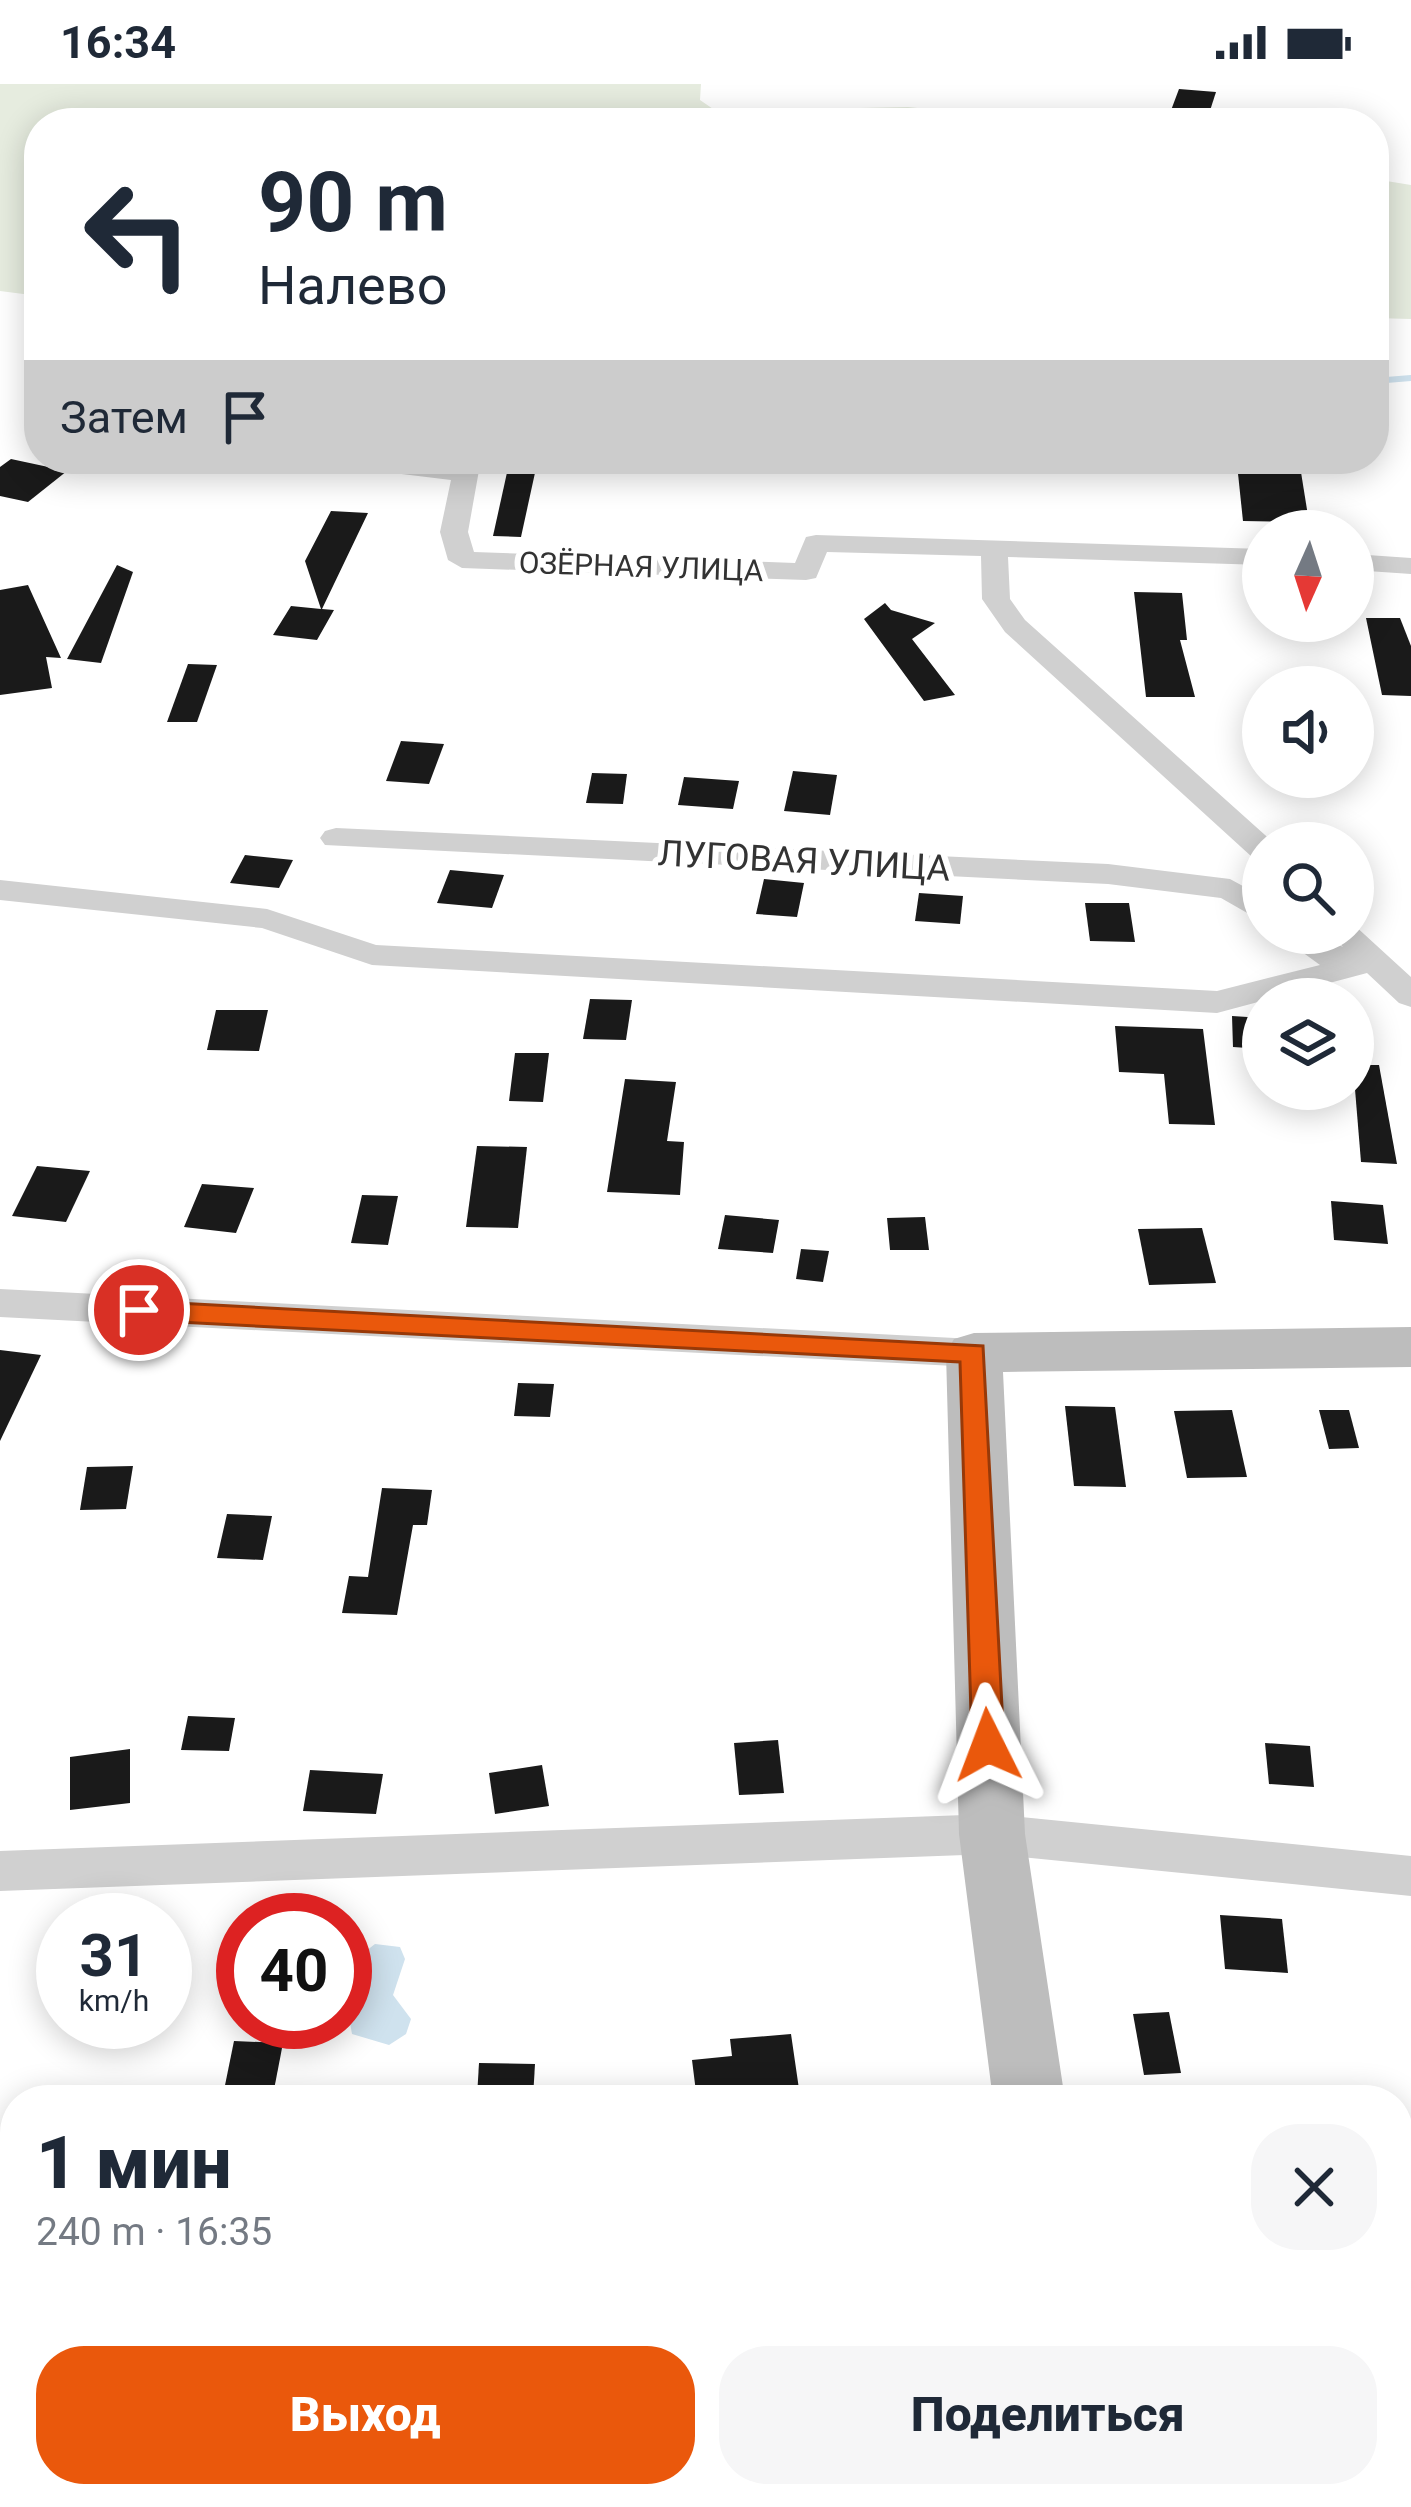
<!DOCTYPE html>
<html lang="ru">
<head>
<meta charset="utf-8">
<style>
	:root { --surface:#fff; --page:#f6f6f7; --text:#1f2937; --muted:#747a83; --accent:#ea580c }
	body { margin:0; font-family:Roboto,sans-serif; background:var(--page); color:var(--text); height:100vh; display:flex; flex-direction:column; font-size:45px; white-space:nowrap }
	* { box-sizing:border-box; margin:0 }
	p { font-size:39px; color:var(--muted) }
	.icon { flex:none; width:66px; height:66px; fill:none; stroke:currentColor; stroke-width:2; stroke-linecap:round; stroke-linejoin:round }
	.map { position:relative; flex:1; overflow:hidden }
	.details { position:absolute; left:0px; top:2001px; width:1413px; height:423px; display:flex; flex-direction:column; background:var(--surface); border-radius:48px 48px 0 0; box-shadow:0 6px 30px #0003 }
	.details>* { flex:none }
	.top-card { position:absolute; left:24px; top:24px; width:1365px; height:366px; border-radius:48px; box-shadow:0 6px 30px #0003; background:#fff; color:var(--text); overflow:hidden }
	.needle { width:78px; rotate:183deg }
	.tools { position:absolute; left:1242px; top:426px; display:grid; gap:24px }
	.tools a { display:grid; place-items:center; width:132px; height:132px; border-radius:50%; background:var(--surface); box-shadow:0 6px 30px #0003; font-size:60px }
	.speed { position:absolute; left:36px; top:1809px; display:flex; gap:24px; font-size:60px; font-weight:700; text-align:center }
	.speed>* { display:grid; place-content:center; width:156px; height:156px; border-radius:50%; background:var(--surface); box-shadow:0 6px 30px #0003; line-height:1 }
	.speed small { font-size:30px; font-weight:400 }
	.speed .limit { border:18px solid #d22; background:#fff; color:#111 }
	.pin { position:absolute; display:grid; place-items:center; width:102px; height:102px; color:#fff; margin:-51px; border:6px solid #fff; border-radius:50%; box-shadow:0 3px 12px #0007 }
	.me { position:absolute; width:132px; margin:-66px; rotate:357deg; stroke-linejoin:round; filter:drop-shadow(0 0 9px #0008) }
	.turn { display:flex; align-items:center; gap:42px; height:252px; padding:0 36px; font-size:54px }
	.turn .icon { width:156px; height:156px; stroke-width:2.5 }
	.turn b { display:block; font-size:84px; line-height:102px }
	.then { display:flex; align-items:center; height:114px; padding:0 36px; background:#0003; gap:24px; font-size:45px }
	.round { display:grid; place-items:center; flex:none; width:126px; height:126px; border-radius:48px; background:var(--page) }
	.overview { display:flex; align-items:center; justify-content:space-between; height:204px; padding:0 36px }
	h1 { font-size:72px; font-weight:800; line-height:90px }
	.primary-button { display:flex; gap:24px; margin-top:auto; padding:24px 36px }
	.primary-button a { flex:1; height:138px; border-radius:48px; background:var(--accent); color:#fff; font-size:48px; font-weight:800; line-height:138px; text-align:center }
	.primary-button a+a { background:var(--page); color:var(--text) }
	.status { display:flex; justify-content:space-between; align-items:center; height:84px; padding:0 60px; background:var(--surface); direction:ltr }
	.status svg { height:33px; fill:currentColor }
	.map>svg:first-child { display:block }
	.green { fill:#e6ecdf }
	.water { fill:#cfe2ee }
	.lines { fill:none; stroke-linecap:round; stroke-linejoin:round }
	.stream { stroke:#cfe2ee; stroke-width:6 }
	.building { fill:#1a1a1a }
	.street { fill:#d0d0d0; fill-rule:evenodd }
	.secondary { fill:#bdbdbd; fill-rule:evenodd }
	.route { fill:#ea580c; stroke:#983908; stroke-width:3 }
	.labels { text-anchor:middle; stroke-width:12; stroke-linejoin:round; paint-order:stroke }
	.far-street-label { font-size:30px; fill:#333; stroke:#fff }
	.street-label { font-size:36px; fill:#333; stroke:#fff }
</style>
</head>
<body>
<div class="status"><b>16:34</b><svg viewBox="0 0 49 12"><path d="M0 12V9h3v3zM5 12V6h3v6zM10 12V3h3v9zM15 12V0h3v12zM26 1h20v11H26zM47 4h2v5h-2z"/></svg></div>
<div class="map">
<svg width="1411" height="2423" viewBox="0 0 1411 2423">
	<rect width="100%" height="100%" fill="#fff"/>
	<g class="green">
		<polygon points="0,0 701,0 700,16 716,27 908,23 1060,39 39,39 39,212 0,207"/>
		<polygon points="1374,95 1411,101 1411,235 1374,234"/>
	</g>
	<polygon class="water" points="375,1860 400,1863 405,1875 393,1911 411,1935 406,1950 389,1961 352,1950 345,1911 357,1874"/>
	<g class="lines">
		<polyline class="stream" points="1374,297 1411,294"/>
	</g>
	<g class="building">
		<polygon points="1179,5 1216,8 1206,39 1167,37"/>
		<polygon points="11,375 67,387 28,418 0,412 0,383"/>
		<polygon points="510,375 538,375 521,453 493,452"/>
		<polygon points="1237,380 1300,382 1309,438 1243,437"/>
		<polygon points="331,427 368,429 322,525 334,526 317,556 273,551 291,522 321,525 305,477"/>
		<polygon points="117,481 133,488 101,579 67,575"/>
		<polygon points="28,501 61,574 46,573 52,604 0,611 0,506"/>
		<polygon points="1134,508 1182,509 1187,556 1180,556 1195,613 1146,613"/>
		<polygon points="885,519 891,526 935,539 912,555 955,611 924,617 864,535"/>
		<polygon points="1366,534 1400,534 1411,562 1411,612 1382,611"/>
		<polygon points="188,580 217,581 197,638 167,638"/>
		<polygon points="401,657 444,660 429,700 386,697"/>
		<polygon points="793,687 837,691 830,731 784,727"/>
		<polygon points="592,689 627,690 623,720 586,719"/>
		<polygon points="684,693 739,697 733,725 678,721"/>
		<polygon points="245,771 293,776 279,804 230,799"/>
		<polygon points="450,786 504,791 492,824 437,819"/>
		<polygon points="764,795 804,799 797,833 756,830"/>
		<polygon points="919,809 963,812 960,840 915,837"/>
		<polygon points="1085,819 1129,819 1135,858 1090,857"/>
		<polygon points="590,915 632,916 626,956 583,955"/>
		<polygon points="216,926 268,926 259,967 207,966"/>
		<polygon points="1232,932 1263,934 1263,965 1233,963"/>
		<polygon points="1115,942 1203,945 1215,1041 1169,1040 1164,990 1119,988"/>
		<polygon points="515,969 549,969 543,1018 509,1017"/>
		<polygon points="1353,981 1379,981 1397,1080 1361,1078"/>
		<polygon points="625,995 676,998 667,1057 684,1058 680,1111 607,1108"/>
		<polygon points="477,1062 527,1063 518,1144 466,1143"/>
		<polygon points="37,1082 90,1087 66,1138 12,1132"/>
		<polygon points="202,1100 254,1104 236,1149 184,1143"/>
		<polygon points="362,1111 398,1112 388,1161 351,1159"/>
		<polygon points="1331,1117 1383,1121 1388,1160 1334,1156"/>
		<polygon points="725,1131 779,1136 773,1169 718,1165"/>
		<polygon points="925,1133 929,1166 890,1166 887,1134"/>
		<polygon points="1202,1144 1216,1199 1149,1201 1138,1145"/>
		<polygon points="801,1165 829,1167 823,1198 796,1195"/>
		<polygon points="0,1266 41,1271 0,1357"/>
		<polygon points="518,1299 554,1300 550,1333 514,1332"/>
		<polygon points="1065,1322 1115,1323 1126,1403 1074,1402"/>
		<polygon points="1232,1326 1247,1393 1187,1394 1174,1327"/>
		<polygon points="1319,1326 1349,1326 1359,1364 1329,1365"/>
		<polygon points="133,1382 126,1425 80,1426 87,1383"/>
		<polygon points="382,1404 432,1406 427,1441 413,1441 397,1531 342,1529 349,1492 368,1493"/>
		<polygon points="227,1430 272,1432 263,1476 217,1474"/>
		<polygon points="188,1632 235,1634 229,1667 181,1666"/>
		<polygon points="778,1656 784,1709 739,1711 734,1659"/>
		<polygon points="1265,1659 1310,1662 1314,1703 1269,1700"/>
		<polygon points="130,1665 130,1719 70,1726 70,1673"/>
		<polygon points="542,1681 549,1722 495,1730 489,1689"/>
		<polygon points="310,1686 383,1690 376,1730 303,1727"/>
		<polygon points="1220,1831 1282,1835 1288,1889 1225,1885"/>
		<polygon points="1169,1928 1181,1989 1144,1991 1133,1930"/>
		<polygon points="791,1950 800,2012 697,2016 692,1976 732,1972 730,1955"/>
		<polygon points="234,1957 283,1959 272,2016 222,2016"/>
		<polygon points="479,1979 535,1980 533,2014 477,2013"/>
	</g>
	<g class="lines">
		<g class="street">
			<polygon points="331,375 454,381 455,375 481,375 468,448 474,468 795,479 806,453 816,451 1263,465 1263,481 1008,473 1010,515 1025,536 1274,759 1263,759 1263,776 1252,773 1005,548 982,515 981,472 827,468 816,494 806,496 462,484 448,476 440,448 451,396 344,383"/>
			<polygon points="1353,470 1411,474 1411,490 1353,486"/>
			<polygon points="336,744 1108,780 1230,795 1263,813 1263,838 1221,814 1108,800 325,761 320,754 325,747"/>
			<polygon points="0,796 267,825 376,861 1217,907 1320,881 1276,849 1315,849 1343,863 1331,849 1353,849 1353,840 1411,893 1411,923 1399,919 1367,889 1217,929 372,881 262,844 0,816"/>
			<polygon points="0,1205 974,1255 988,1259 994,1269 988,1279 974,1283 0,1233"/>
			<polygon points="992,1730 1411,1772 1411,1812 992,1770 0,1807 0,1767"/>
			<polygon points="1398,2245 1411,2247 1411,2301 1398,2299"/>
		</g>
		<g class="secondary">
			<polygon points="1411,1243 1411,1283 1003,1288 1025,1750 1065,2016 993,2016 959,1750 946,1269 954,1255 974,1249"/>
			<polygon points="1090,2409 1170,2409 1173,2423 1093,2423"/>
		</g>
	</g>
	<polygon class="route" points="139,1217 983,1262 1004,1661 999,1671 977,1671 972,1661 960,1278 139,1236 125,1226"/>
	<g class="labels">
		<g class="far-street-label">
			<text transform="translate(641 483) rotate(2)" y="10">ОЗЁРНАЯ УЛИЦА</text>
		</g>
		<g class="street-label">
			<text transform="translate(804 776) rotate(3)" y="13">ЛУГОВАЯ УЛИЦА</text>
		</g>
	</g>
</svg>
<div class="tools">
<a><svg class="needle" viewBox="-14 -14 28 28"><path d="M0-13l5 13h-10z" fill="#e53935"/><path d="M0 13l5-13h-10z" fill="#747a83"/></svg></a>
<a><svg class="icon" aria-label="sound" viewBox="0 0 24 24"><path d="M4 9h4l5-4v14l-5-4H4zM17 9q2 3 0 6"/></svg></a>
<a><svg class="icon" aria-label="search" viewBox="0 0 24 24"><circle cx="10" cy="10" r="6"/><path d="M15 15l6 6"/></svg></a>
<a><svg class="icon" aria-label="layers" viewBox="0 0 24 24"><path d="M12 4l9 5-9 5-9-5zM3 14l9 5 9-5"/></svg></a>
</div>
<div class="speed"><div>31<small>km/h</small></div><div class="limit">40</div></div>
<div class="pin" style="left:139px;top:1226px;background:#d93025"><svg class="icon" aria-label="arrive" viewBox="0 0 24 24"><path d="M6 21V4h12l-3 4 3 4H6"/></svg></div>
<svg class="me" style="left:988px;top:1661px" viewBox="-20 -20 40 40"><path d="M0-17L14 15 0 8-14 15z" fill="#ea580c" stroke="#fff" stroke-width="4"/></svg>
<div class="top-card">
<div class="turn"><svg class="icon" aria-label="left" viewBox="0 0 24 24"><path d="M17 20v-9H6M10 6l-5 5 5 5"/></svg><div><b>90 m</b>Налево</div></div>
<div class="then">Затем<svg class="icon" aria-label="arrive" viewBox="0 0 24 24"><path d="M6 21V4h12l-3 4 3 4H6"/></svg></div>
</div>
<section class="details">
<div class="overview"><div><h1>1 мин</h1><p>240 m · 16:35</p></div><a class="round"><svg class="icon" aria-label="close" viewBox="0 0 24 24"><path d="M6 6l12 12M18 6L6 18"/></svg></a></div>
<div class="primary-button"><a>Выход</a><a>Поделиться</a></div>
</section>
</div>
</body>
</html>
